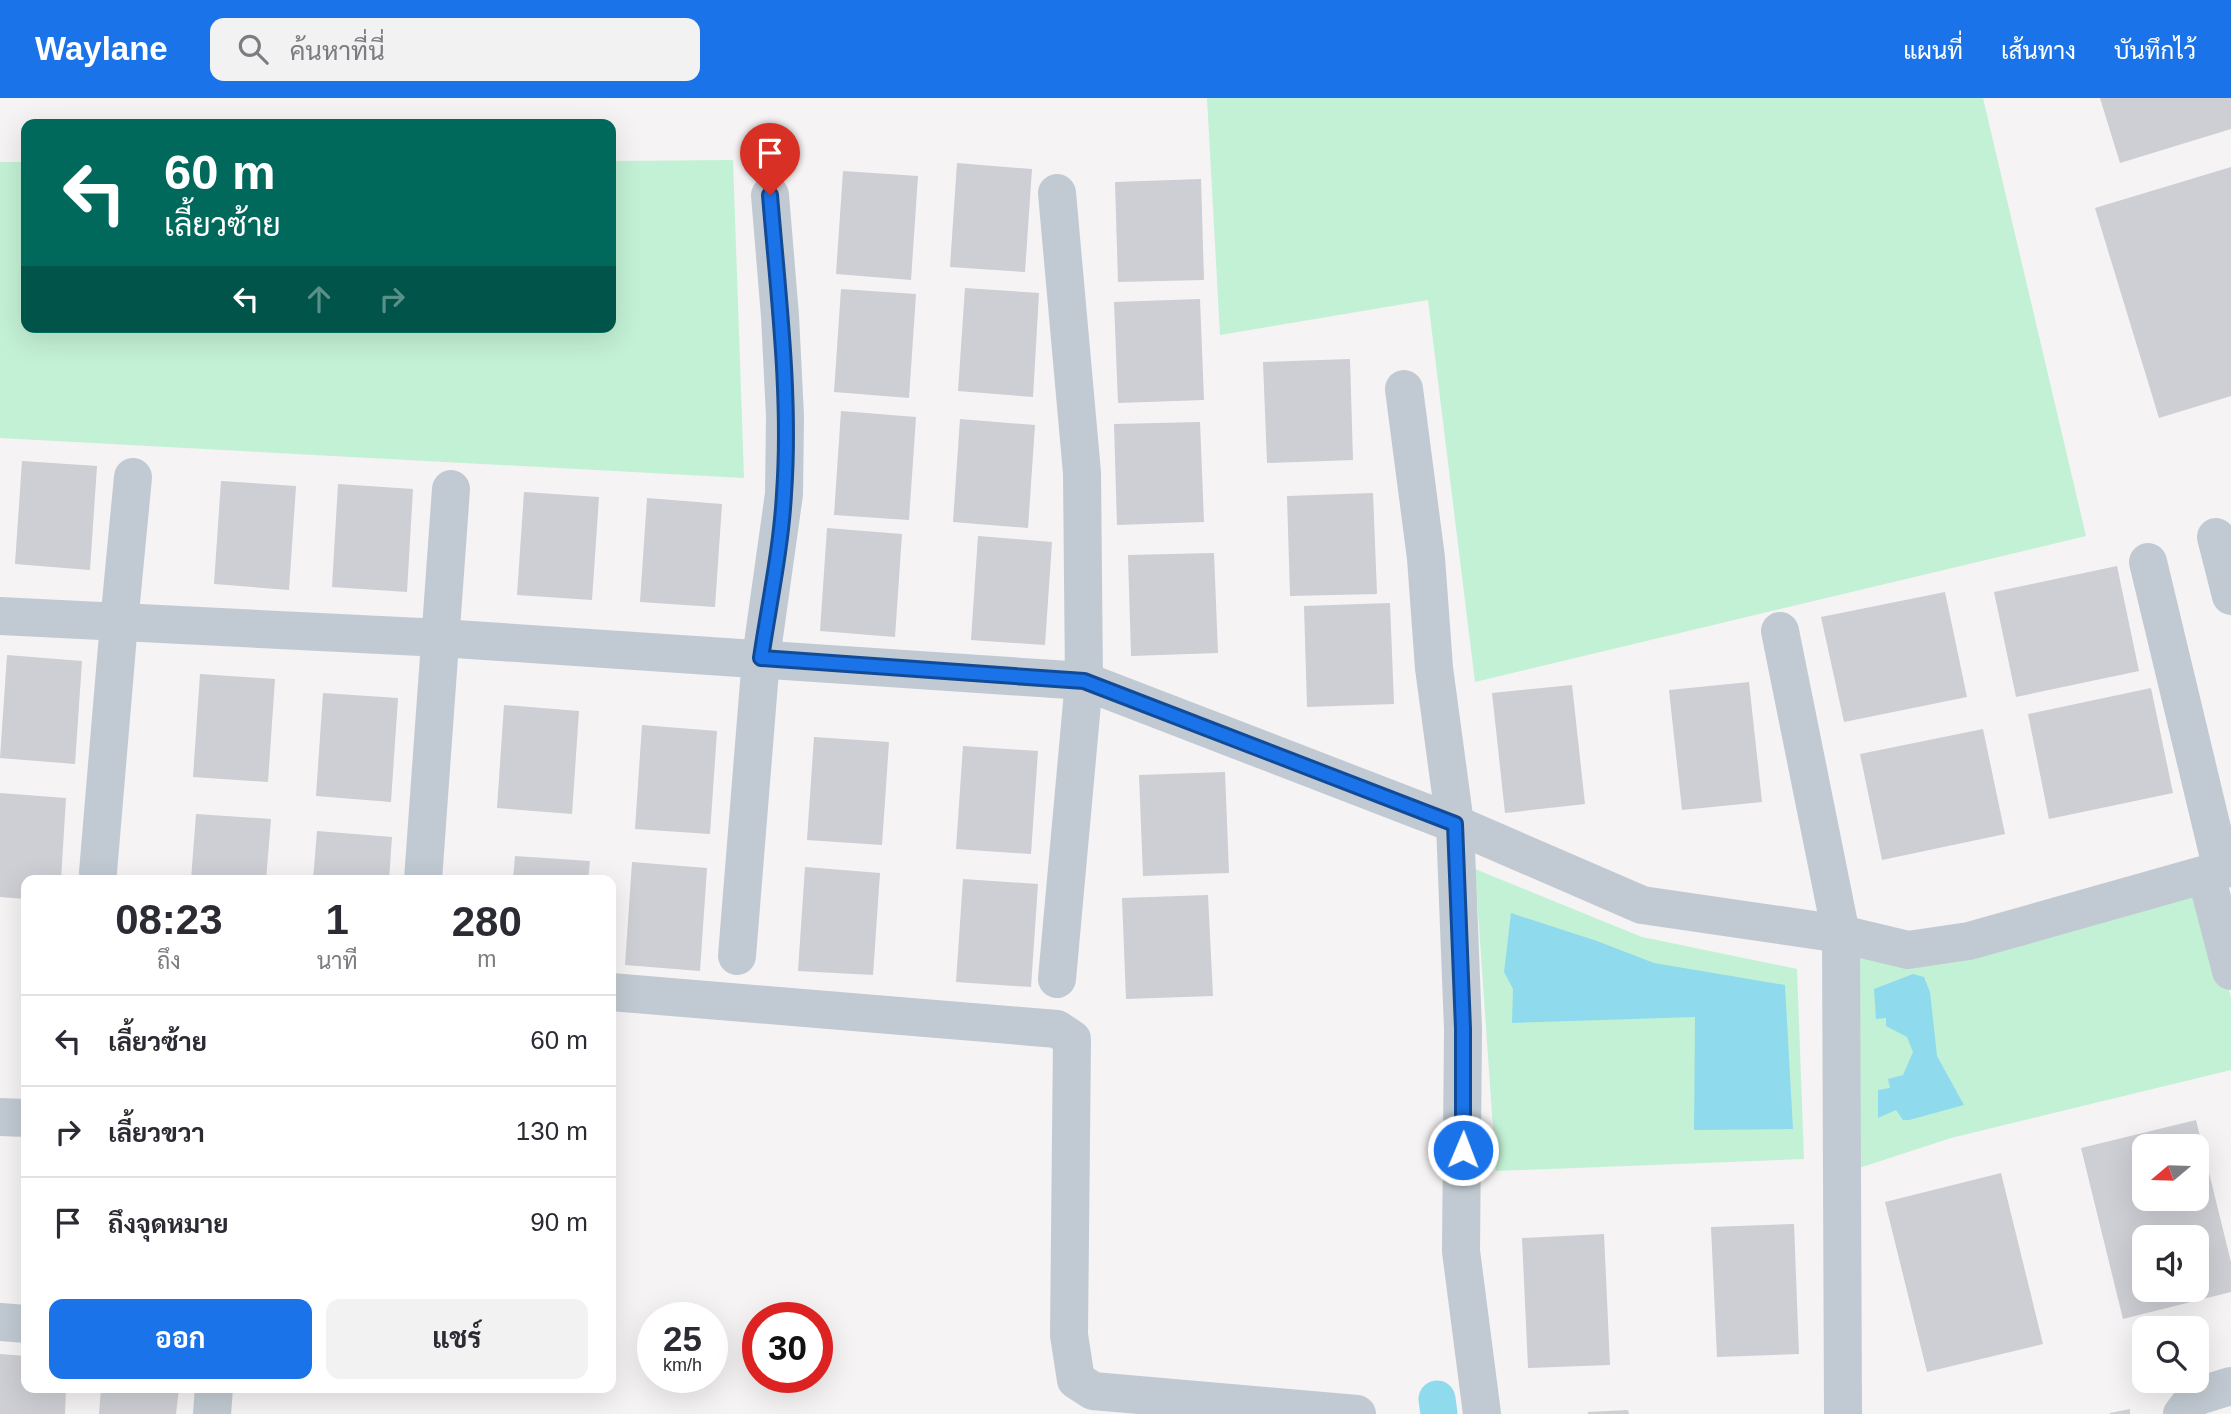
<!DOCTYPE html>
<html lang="th">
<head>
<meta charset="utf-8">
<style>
	:root { --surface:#fff; --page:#f2f2f3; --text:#2b2b33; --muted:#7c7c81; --line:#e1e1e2; --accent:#1a73e8 }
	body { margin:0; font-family:Arial,Sarabun,sans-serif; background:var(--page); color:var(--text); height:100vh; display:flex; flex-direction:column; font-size:26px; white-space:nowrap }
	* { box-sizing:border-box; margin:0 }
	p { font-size:23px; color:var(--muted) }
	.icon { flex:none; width:38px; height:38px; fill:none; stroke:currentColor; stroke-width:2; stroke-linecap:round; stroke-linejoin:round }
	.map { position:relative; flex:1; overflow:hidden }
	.panel { position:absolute; left:21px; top:777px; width:595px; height:518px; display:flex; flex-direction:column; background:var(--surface); border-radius:14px; box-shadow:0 7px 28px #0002 }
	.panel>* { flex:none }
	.guide { position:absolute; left:21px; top:21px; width:595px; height:214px; border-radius:14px; box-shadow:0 7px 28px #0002; background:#00695c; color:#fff; overflow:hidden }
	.needle { width:46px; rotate:251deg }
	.buttons { position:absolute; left:2132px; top:1036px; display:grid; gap:14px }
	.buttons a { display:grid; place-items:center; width:77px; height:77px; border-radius:14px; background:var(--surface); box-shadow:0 7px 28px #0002; font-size:35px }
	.speed { position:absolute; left:637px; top:1204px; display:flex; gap:14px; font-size:35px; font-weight:700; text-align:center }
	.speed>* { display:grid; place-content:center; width:91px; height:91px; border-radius:50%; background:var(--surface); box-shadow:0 7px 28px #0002; line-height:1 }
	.speed small { font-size:18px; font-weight:400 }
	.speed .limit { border:10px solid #d22; background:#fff; color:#111 }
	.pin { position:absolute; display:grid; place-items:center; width:60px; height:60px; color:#fff; margin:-72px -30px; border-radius:50% 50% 50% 0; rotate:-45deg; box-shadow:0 0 7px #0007 }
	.pin .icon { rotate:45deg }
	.me { position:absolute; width:77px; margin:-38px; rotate:1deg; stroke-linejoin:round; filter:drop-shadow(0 0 5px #0008) }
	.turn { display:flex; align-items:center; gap:24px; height:147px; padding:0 28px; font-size:32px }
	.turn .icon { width:91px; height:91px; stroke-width:2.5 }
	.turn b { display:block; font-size:49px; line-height:60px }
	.lanes { display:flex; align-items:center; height:66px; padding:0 28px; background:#0003; justify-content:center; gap:35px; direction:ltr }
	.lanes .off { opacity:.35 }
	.eta { display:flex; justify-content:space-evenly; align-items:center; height:119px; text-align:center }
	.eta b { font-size:42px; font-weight:700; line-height:49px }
	.primary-button { display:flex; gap:14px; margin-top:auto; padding:14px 28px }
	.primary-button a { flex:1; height:80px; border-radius:14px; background:var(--accent); color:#fff; font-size:28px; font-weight:700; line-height:80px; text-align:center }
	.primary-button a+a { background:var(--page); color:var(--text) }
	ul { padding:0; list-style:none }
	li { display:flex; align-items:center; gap:21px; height:91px; padding:0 28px; border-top:2px solid var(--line) }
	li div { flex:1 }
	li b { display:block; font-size:26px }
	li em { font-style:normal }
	header { display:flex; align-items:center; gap:42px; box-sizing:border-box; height:98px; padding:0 35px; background:var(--accent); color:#fff }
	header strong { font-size:33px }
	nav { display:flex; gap:38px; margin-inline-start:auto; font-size:24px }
	.search { width:490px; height:63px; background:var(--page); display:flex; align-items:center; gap:18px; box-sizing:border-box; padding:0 24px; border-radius:14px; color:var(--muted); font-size:26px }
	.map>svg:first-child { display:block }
	.green { fill:#c3f1d5 }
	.water { fill:#90daee }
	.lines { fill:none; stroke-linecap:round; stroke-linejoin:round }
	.canal { stroke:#90daee; stroke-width:37 }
	.building { fill:#cdcfd5; fill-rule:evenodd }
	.street { stroke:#c1cad2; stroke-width:38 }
	.route-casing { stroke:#114b97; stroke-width:18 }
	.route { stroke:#1a73e8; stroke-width:12 }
</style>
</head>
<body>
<header>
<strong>Waylane</strong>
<div class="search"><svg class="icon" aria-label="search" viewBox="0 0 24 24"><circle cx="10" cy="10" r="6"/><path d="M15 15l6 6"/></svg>ค้นหาที่นี่</div>
<nav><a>แผนที่</a><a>เส้นทาง</a><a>บันทึกไว้</a></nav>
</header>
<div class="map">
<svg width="2231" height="1316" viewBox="0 0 2231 1316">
	<rect width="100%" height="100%" fill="#f5f3f3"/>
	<g class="green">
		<polygon points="1207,0 1983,0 2086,438 1475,584 1428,202 1220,237"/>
		<polygon points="733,62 744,380 0,340 0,64 26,64 26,229 611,229 611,63"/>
		<polygon points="1475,771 1642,839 1797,871 1804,1061 1496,1073"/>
		<polygon points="2195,794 2202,799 2231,899 2231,972 1951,1040 1856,1071 1852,860"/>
	</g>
	<g class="water">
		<polygon points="1511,815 1597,843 1654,865 1785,887 1793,1031 1694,1032 1695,919 1512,925 1513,891 1504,874"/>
		<polygon points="1913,876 1924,879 1930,894 1937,958 1964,1007 1909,1022 1903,1022 1896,1012 1878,1020 1878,992 1890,990 1888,981 1903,977 1913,954 1907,939 1886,928 1886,920 1876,921 1874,891"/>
	</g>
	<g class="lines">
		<polyline class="canal" points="1437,1301 1439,1316"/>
	</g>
	<g class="building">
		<polygon points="2100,0 2231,0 2231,31 2120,65"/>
		<polygon points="957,65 1032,71 1025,174 950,169"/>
		<polygon points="2231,69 2231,298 2159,320 2095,110"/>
		<polygon points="843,73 918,78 911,182 836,176"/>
		<polygon points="1201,81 1204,182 1118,184 1115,84"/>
		<polygon points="965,190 1039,195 1033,299 958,293"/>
		<polygon points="841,191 916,196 909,300 834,294"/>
		<polygon points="1200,201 1204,302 1118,305 1114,204"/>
		<polygon points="1350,261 1353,362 1267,365 1263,264"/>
		<polygon points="841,313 916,319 909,422 834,417"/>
		<polygon points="960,321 1035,327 1028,430 953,424"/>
		<polygon points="1200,324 1204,424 1117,427 1114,326"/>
		<polygon points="22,363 97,368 90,472 15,466"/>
		<polygon points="221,383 296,388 289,492 214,486"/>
		<polygon points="338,386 413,391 407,494 332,489"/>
		<polygon points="524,394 599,399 592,502 517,497"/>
		<polygon points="1373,395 1377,496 1290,498 1287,398"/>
		<polygon points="647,400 722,406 715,509 640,504"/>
		<polygon points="827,430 902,436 895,539 820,533"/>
		<polygon points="978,438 1052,444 1045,547 971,542"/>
		<polygon points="1214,455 1218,555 1131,558 1128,457"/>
		<polygon points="2117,468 2139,573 2016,599 1994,494"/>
		<polygon points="1945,494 1967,599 1844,624 1821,519"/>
		<polygon points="1390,505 1394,606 1307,609 1304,508"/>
		<polygon points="7,557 82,563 75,666 0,660"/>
		<polygon points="200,576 275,581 268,684 193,679"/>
		<polygon points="1749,584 1762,704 1682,712 1669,592"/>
		<polygon points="1572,587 1585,706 1505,715 1492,595"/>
		<polygon points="2151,590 2173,695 2049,721 2028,616"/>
		<polygon points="323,595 398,600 391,704 316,698"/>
		<polygon points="504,607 579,613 572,716 497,710"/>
		<polygon points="642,627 717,633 710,736 635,731"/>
		<polygon points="1983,631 2005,736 1882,762 1860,656"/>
		<polygon points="814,639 889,644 882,747 807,742"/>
		<polygon points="963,648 1038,653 1031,756 956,751"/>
		<polygon points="1225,674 1229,775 1143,778 1139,677"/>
		<polygon points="0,695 66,700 61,782 26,782 26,801 0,799"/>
		<polygon points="196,716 271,721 266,782 191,782"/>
		<polygon points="317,733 392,739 389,782 313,782"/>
		<polygon points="515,758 590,763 588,782 513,782"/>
		<polygon points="632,764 707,770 700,873 625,867"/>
		<polygon points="805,769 880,775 873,877 798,873"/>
		<polygon points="963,781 1038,786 1031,889 956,884"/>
		<polygon points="1208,797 1213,898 1126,901 1122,800"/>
		<path d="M2196,1022L2231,1164V1194L2123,1221L2081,1050ZM2144,1048H2196V1101H2144ZM2144,1139H2196V1192H2144Z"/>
		<polygon points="2001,1075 2043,1246 1927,1274 1885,1104"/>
		<polygon points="1794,1126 1799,1256 1717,1259 1711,1129"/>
		<polygon points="1604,1136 1610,1267 1528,1270 1522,1140"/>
		<polygon points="0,1256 26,1258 26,1290 66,1290 65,1316 0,1316"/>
		<polygon points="101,1290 179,1290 176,1316 99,1316"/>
		<polygon points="2130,1311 2130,1316 2110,1316 2110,1315"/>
		<polygon points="1628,1312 1629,1316 1588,1316 1588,1314"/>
	</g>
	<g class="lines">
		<g class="street">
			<polyline points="1057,95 1082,375 1084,583 1057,881"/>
			<polyline points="1404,291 1426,460 1434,570 1455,726 1463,931 1461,1153 1482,1316"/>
			<polyline points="2216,439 2231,498"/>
			<polyline points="2148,464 2222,772"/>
			<polyline points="0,518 441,540 1084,583 1455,726 1642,807 1841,836 1908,852 1969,843 2231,769"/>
			<polyline points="1780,533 1841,836 1843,1316"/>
			<polyline points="98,774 119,525 133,379"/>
			<polyline points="2206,777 2231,873"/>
			<polyline points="423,782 451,391"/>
			<polyline points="737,858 761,560 784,396 785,318 780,218 770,97"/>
			<polyline points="611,894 1057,931 1072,941 1069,1237 1076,1282 1093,1293 1357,1316"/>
			<polyline points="0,1019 26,1020"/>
			<polyline points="0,1224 26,1226"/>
			<polyline points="212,1316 214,1290"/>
			<polyline points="2182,1316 2195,1299 2231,1288"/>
		</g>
	</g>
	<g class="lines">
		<defs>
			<path id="route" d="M770,97C778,196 791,297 784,396C781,451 769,506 761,560L1084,583L1455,726L1463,931V1052"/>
		</defs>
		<use href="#route" class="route-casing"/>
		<use href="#route" class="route"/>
	</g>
</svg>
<div class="buttons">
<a><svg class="needle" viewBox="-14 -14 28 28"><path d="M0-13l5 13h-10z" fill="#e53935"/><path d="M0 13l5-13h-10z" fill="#7c7c81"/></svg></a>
<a><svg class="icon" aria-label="sound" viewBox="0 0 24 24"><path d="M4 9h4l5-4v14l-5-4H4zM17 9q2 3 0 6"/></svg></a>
<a><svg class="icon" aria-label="search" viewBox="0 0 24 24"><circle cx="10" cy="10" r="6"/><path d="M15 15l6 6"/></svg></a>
</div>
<div class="speed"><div>25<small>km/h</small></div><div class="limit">30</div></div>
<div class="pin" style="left:770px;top:97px;background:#d93025"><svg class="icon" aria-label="arrive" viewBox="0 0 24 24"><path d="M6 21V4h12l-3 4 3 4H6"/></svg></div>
<svg class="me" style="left:1463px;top:1052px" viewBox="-20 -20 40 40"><circle r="17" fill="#1a73e8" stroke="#fff" stroke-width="3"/><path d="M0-11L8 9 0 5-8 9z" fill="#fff"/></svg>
<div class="guide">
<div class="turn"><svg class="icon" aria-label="left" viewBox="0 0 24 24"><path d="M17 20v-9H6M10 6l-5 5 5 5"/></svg><div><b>60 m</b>เลี้ยวซ้าย</div></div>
<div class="lanes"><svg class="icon" aria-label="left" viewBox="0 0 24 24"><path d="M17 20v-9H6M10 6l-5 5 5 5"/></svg><svg class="icon off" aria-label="ahead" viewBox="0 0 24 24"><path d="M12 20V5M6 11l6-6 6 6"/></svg><svg class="icon off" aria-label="right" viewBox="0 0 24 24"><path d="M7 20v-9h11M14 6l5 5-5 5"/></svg></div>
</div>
<section class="panel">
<div class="eta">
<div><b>08:23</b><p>ถึง</p></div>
<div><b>1</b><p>นาที</p></div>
<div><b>280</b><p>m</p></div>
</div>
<ul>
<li><svg class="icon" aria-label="left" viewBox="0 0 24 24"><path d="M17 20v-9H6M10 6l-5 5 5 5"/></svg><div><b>เลี้ยวซ้าย</b></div><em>60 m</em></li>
<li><svg class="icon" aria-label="right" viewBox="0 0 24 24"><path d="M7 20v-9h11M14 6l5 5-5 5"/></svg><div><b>เลี้ยวขวา</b></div><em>130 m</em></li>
<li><svg class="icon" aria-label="arrive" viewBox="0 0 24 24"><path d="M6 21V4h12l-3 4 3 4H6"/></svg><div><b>ถึงจุดหมาย</b></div><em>90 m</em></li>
</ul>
<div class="primary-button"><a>ออก</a><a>แชร์</a></div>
</section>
</div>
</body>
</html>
